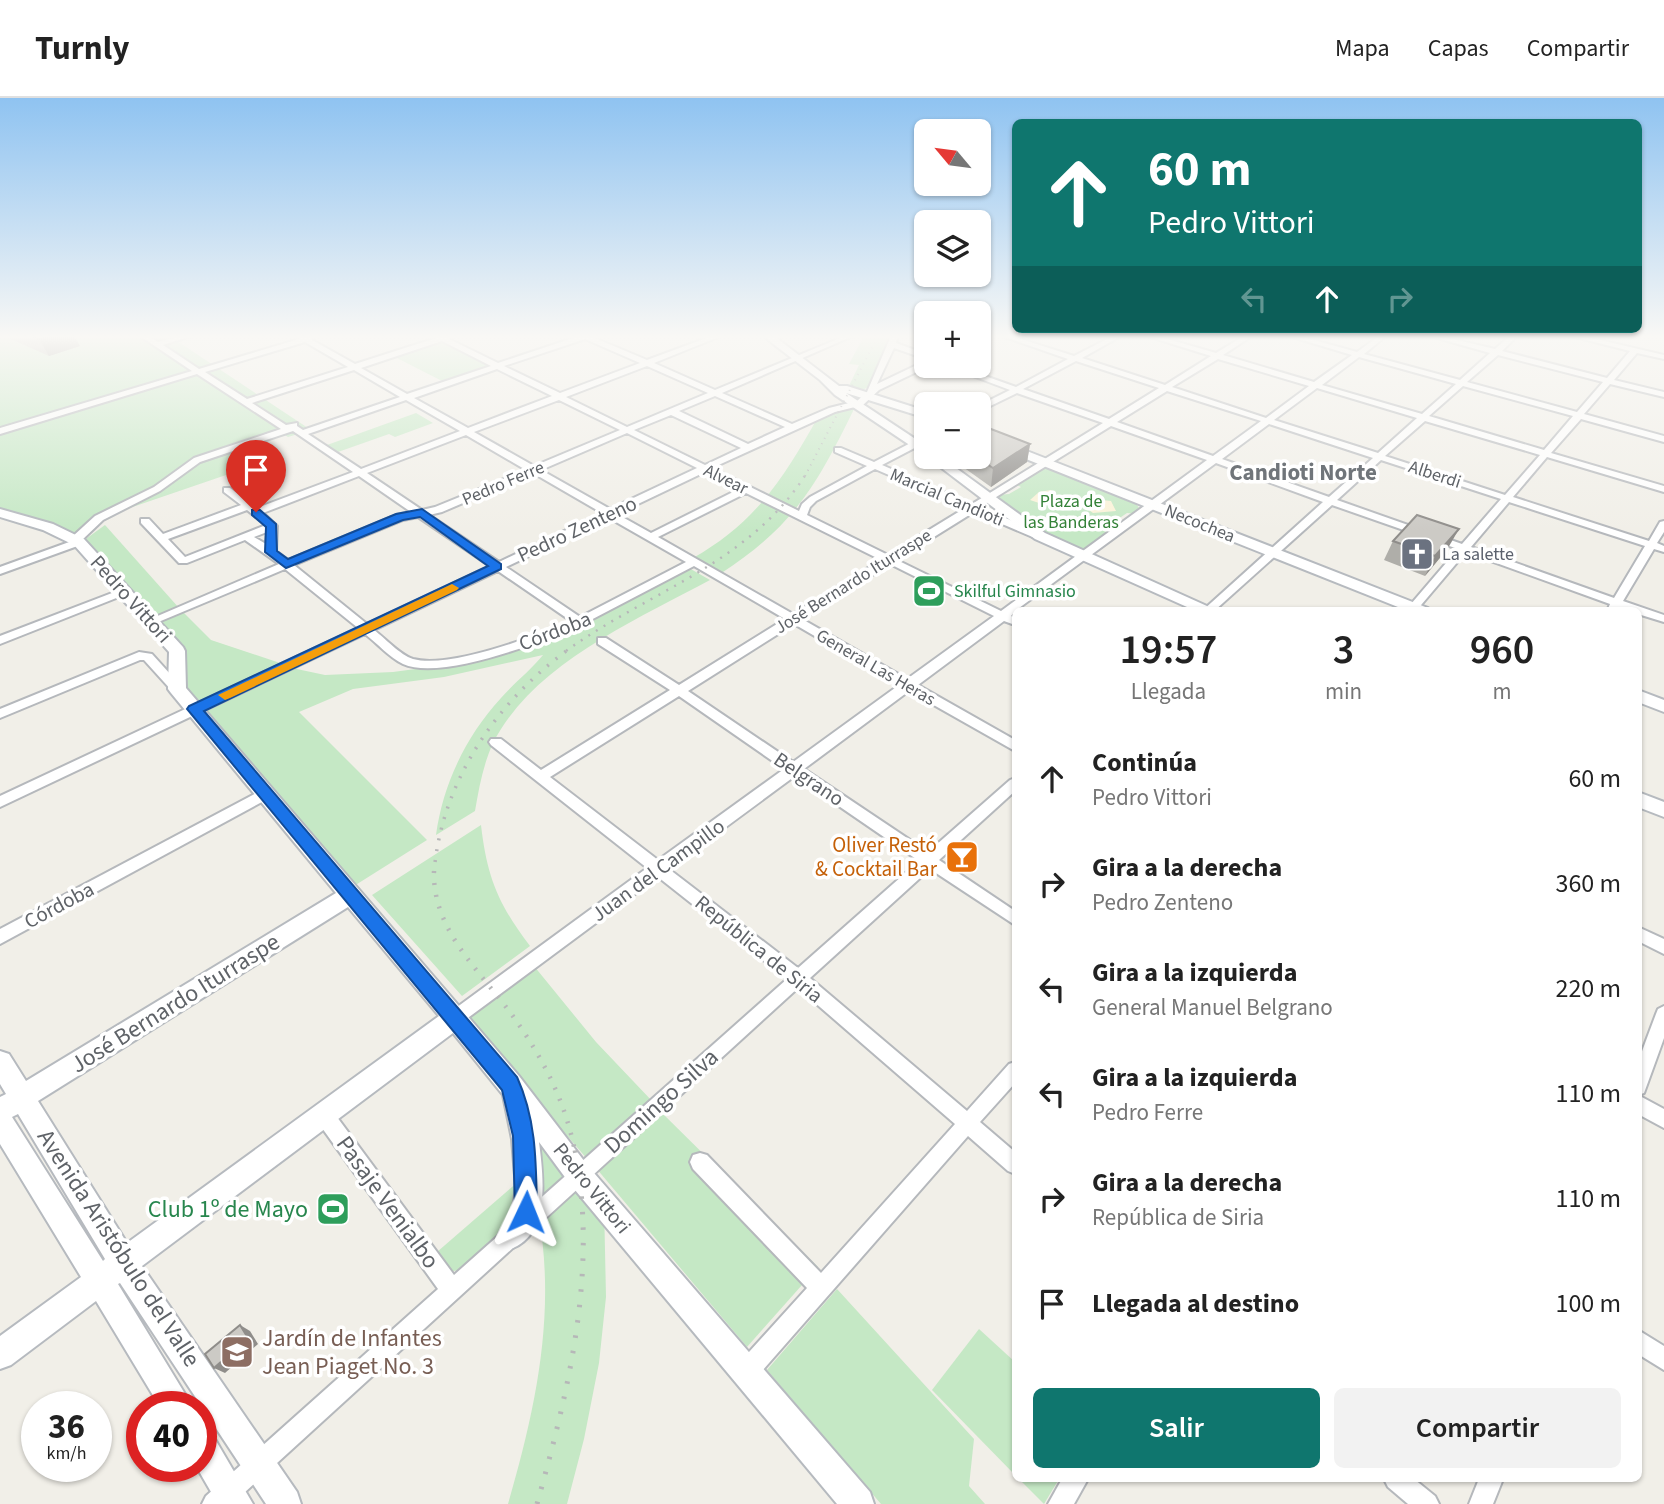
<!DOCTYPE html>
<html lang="es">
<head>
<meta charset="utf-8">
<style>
	:root { --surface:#fff; --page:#f2f2f2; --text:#222; --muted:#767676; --line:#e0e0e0; --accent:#0f766e }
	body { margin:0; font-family:"Source Sans 3",sans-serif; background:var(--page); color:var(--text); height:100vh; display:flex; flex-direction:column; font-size:26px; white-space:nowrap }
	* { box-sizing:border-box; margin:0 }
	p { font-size:23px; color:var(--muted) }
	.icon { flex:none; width:38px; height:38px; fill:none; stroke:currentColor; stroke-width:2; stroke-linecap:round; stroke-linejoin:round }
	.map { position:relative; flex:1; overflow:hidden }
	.details { position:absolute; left:1012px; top:509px; width:630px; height:875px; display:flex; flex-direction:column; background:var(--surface); border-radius:10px; box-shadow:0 2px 5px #0004 }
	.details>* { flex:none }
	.hud { position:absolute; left:1012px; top:21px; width:630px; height:214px; border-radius:10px; box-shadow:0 2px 5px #0004; background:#0f766e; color:#fff; overflow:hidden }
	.needle { width:46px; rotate:299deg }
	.tools { position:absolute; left:914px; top:21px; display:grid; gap:14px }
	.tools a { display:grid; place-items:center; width:77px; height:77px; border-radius:10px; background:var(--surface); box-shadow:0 2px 5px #0004; font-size:35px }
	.speed { position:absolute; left:21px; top:1293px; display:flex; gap:14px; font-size:35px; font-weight:700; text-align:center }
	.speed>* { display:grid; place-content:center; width:91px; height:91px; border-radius:50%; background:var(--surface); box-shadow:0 2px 5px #0004; line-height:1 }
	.speed small { font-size:18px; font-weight:400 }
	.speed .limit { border:10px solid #d22; background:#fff; color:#111 }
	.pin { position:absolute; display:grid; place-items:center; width:60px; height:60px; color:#fff; margin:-72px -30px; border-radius:50% 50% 50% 0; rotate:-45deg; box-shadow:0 0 7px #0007 }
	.pin .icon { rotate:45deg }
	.me { position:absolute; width:77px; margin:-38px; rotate:2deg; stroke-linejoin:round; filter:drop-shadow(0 0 5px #0008) }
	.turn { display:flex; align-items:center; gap:24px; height:147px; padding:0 21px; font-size:32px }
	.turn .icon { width:91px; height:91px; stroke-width:2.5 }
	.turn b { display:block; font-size:49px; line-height:60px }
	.lanes { display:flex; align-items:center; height:66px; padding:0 21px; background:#0003; justify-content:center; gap:35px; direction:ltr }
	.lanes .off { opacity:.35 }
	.eta { display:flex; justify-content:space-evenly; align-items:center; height:119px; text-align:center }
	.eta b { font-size:42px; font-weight:600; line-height:49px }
	.action { display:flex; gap:14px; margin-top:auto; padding:14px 21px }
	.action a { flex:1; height:80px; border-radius:10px; background:var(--accent); color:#fff; font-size:28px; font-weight:600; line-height:80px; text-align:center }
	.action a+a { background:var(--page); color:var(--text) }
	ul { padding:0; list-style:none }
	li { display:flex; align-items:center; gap:21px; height:105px; padding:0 21px }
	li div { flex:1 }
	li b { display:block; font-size:26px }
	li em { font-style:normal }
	header { display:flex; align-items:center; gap:42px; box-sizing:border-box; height:98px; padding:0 35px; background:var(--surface); border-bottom:2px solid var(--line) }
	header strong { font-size:33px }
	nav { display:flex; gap:38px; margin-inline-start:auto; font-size:24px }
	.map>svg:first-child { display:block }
	.green { fill:#c5e8c5 }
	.sand { fill:#fbf3d9 }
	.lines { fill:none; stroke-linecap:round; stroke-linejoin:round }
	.street-casing { stroke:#b5b8bc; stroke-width:4 }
	.secondary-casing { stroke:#b6babf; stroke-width:4 }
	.street { fill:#fff; fill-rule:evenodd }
	.secondary { fill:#fff; fill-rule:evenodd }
	.rail-far4 { stroke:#b6b7b8; stroke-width:2; stroke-dasharray:1 5; stroke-linecap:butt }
	.rail-far3 { stroke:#b6b7b8; stroke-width:2.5; stroke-dasharray:2 7; stroke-linecap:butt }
	.rail-far2 { stroke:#b6b7b8; stroke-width:3.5; stroke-dasharray:2 9; stroke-linecap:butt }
	.rail-far1 { stroke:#b6b7b8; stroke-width:4.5; stroke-dasharray:2 10; stroke-linecap:butt }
	.rail { stroke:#b6b7b8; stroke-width:5; stroke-dasharray:2.5 13; stroke-linecap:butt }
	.wall { fill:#afaea9 }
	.shaded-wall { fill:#8f8d8a }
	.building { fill:#cccac5; stroke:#8f8d8a; stroke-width:2 }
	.route { fill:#1a73e8; stroke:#114b97; stroke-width:2 }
	.slow { fill:#f59e0b }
	.labels { text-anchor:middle; stroke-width:7; stroke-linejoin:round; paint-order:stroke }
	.far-street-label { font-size:18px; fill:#5f6368; stroke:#fff }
	.far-park-label { font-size:18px; fill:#348238; stroke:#fff }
	.far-worship-label { font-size:18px; fill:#5b616d; stroke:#fff; text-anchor:start }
	.far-leisure-label { font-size:18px; fill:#27864d; stroke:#fff; text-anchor:start }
	.street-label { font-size:21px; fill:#5f6368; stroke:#fff }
	.food-label { font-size:21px; fill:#c56008; stroke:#fff; text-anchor:end }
	.far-district-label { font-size:23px; font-weight:bold; fill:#70757a; stroke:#fff }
	.near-street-label { font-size:24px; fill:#5f6368; stroke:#fff }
	.near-leisure-label { font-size:24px; fill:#27864d; stroke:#fff; text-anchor:end }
	.near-education-label { font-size:24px; fill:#785e54; stroke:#fff; text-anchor:start }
</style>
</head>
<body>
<header>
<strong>Turnly</strong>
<nav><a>Mapa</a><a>Capas</a><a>Compartir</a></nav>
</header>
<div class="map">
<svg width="1664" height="1406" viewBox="0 0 1664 1406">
	<rect width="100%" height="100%" fill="#f1efe8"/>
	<g class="green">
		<polygon points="0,238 195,238 177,243 311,332 288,339 283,336 265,342 269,346 259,350 273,361 115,415 78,439 0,413"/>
		<polygon points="864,238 893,238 868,289 861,293 849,288 859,267 849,266"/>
		<polygon points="441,243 490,268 444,284 395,259"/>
		<path d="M851,310L854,311C817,387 793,429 720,476L693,460C755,425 784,380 818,319Z"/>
		<polygon points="416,315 433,325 395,339 389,336 338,354 327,347"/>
		<path d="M1042,370L1053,371L1135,404L1141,413L1137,416L1127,415L1106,429L1115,431L1085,453C1050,449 1023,424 996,404L998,397L1009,396L1021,389L1015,386Z"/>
		<polygon points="105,427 179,510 153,520 83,443"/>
		<path d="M689,470L710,482C636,522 533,566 493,645C483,667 479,690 475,713L436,737C443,686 466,638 501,600C514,585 531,572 543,557L444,579L353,591L299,614L427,742L354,788L204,611L292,570L325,577L393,574L423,570L544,542L592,523Z"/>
		<polygon points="182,513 211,542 283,566 199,605 185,588 156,524"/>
		<path d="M481,727C487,779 498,806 530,848L462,898L372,797Z"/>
		<polygon points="534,868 596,944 653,1004 588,1062 465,919"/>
		<polygon points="659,1012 818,1169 747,1249 596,1070"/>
		<polygon points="526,1013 577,1073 534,1111"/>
		<path d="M584,1080L604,1105L606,1199L599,1265L584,1341L567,1406H508C535,1313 556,1218 539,1120Z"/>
		<polygon points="520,1082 512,1127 462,1172 453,1173 437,1154"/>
		<polygon points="837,1191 974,1341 969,1388 985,1406 881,1406 767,1272"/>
		<polygon points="979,1231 1015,1264 1015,1377 932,1292"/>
		<polygon points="1019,1381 1059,1381 1044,1406"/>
	</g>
	<polygon class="sand" points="1051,392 1055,398 1059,398 1058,405 1077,405 1081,400 1111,403 1116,413 1093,415 1082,407 1042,406 1030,402 1039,394"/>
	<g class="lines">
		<defs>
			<g id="street">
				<path d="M140,238H148L158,244L181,238H191L163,247L199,271L299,241L297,238H313L312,242L355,266L436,240L434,238H451L449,241L498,265L579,238H590L647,262L712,238H721L654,265L715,292L845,238H853L722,295L792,326L829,310L857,303L867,294L891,238H898L896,245L926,256V261L894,250L877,286L923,264H926V268H929L879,292L863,307L835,314L712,370L799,413L802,406L810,399L867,368L835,354V350H841L874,364L926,337V344L882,367L972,406L1103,325L1017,295L978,314V308L1010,292L946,268H957L1016,289L1068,261L1002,238H1011L1074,258L1113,238H1121L1082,260L1165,287L1211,258L1147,238H1157L1216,255L1244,238H1252L1223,257L1314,284L1352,257L1289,238H1299L1357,254L1379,238H1386L1364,256L1460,282L1490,255L1430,238H1440L1495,251L1510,238H1517L1502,253L1607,280L1630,253L1571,238H1583L1664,257V261L1637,255L1614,282L1664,294V299L1610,286L1584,316L1664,338V344L1581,321L1551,355L1664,388V394L1547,359L1513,399L1649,443L1660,424L1664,423V434L1657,445L1664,448V454L1654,451L1623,503L1664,517V524L1638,516V513L1619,509L1617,513H1607L1610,506L1466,454L1416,513H1405L1458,451L1332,407L1214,513H1202L1323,404L1216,365L1015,513L1011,518L1015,520V527L1004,523L918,587L1015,642V653L909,593L804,671L928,754L1010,682L1015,680V693L939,762L1015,813V827L930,771L810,880L967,1013L1009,966L1015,964V985L980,1024L1015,1054V1076L1008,1073L968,1038L755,1281L747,1284L739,1281L736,1273L739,1265L807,1190L693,1071L690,1064L693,1057L700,1055L707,1057L821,1175L955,1026L798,890L232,1406H202L206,1398L438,1191L317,1023L315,1017L317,1011L324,1008L331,1011L454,1177L787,881L658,779L461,925L455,928L449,925L446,920L449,915L647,770L491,647L489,644L491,641H501L541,672L670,592L598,546V540H606L679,587L785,521L694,468L587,524L586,527L579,528C541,544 441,583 403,566C390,560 377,545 365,536L0,709V698L358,530L285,471L156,525H148L146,523L279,466L245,442L187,465H179L141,425V421H149L163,436L241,407L224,394V390H230L257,410L353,374L293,333L200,364L160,393L103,422L82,442L84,444L83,446L0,476V469L72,443V439L95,418L154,389L194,360L281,331L197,276L0,336V330L192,273ZM585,241L640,265L560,295L504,268ZM442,243L491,268L407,296L361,270ZM305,244L348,269L247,301L205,274ZM1498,257L1603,284L1577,314L1467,284ZM1359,259L1456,286L1422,316L1322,287ZM1218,261L1309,288L1266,320L1172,289ZM1076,263L1159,290L1109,321L1023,291ZM647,268L708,295L627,329L566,299ZM497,271L552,298L468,330L414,300ZM354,272L400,299L303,332L297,328V325L286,327L252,305ZM1463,288L1573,318L1544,352L1429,318ZM1317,290L1417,320L1378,355L1274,322ZM1167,293L1261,323L1213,358L1117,324ZM715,298L785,329L748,346L679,313ZM406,302L460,333L361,371L308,336ZM559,302L620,332L534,368L474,334ZM671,317L741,350L705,367L634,332ZM1425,323L1540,357L1505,397L1385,358ZM1269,326L1373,360L1329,399L1222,361ZM1111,328L1207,362L1001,513L897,462L974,414L1035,440H1043V436L980,409ZM627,335L697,370L610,411L541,372ZM466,337L526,372L435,409L422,412L367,375ZM1381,362L1501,401L1462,446L1337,402ZM875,371L965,410L888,457L807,417L810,409L816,403ZM705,374L739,391L651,435L617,416ZM533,375L602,415L499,464L429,417L442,414ZM359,378L411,414L396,417L288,462L276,453L277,428L263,415ZM746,395L881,462L793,516L658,439ZM1509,404L1645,448L1614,500L1471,449ZM247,412L266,427L185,459L168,441ZM418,419L490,468L367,526L294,467L403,422ZM609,420L686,464L580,519L506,469ZM267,434L266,446L254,439ZM890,466L994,518L907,581L802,521ZM498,473L571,523C536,538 450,571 413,561C400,557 385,540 374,532ZM794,526L899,587L793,664L688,593ZM679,598L784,671L658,762L550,679ZM795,678L919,763L798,870L669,771Z"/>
				<polygon points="979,238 988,238 978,243"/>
				<polygon points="125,490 131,493 129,495 0,546 0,538"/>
				<polygon points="139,554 152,556 181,588 183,591 181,594 173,594 144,562 140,562 0,620 0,611"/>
				<polygon points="266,690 273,695 271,699 0,846 0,831"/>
				<polygon points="1638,829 1664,841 1664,856 1638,843"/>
				<polygon points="1664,908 1664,940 1644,995 1638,997 1664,1011 1664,1030 1638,1016 1638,964 1656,916 1658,911"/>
				<polygon points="1638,1232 1664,1248 1664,1272 1638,1256"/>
				<polygon points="1062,1381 1088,1381 1074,1406 1048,1406"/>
				<polygon points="1384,1381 1414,1381 1435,1398 1439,1406 1408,1406 1388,1389"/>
				<polygon points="1479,1381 1503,1381 1493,1406 1469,1406"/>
			</g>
			<g id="secondary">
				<polygon points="763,238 774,238 839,288 847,288 926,313 926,320 846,295 926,348 926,358 835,297 820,282"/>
				<polygon points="978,334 1428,510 1430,513 1408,513 978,342"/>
				<polygon points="927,359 941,359 1045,435 1218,513 1196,513 1035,441"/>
				<path d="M0,411L53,426L84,441L183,549L185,553L186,590L519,978L588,1068L870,1394L874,1406H837L570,1086L539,1044C543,1077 551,1134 513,1150L503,1146L499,1136L512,1116L516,1090L512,1041L503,997L453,935L142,1168L297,1394L301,1406H266L120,1185L118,1186L193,1309H160L96,1203L11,1267L0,1271V1238L81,1179L0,1046V999L6,996L0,986V953L9,956L26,983L336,795L171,595L168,591L169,554L74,447L43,432L0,419ZM348,809L439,918L127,1145L38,1003ZM18,1016L105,1161L103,1163L12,1019Z"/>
				<polygon points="1638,592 1664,602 1664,614 1638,604"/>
				<polygon points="1638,694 1664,704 1664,719 1638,709"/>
				<polygon points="201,1331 212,1336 253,1406 218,1406 196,1368 201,1368"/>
			</g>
		</defs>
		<use href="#street" class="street-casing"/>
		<use href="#secondary" class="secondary-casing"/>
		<use href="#street" class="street"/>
		<use href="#secondary" class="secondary"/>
		<polyline class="rail-far4" points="805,378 878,238"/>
		<path class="rail-far3" d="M566,553C649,493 749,466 806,376"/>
		<path class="rail-far2" d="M434,775C441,684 497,603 569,551"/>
		<path class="rail-far1" d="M434,773C432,835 485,877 517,924C545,964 566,1006 575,1054"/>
		<path class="rail" d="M537,1406C569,1291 598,1172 575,1052"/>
	</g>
	<g class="wall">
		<polygon points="4,238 74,238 80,248 49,258"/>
		<polygon points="1030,346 1027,364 991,389 949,359 978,359"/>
		<polygon points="1393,443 1448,450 1425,478 1384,462"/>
	</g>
	<g class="shaded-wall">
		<polygon points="52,238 74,238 80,248 49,258 39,241"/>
		<polygon points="1030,346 1027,364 991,389 993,370"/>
		<polygon points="1459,431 1448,450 1425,478 1435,458"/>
		<polygon points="240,1227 250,1233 258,1246 225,1275 214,1270"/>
	</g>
	<g class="building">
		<polygon points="31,238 52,238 39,241"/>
		<polygon points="978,326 1030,346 993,370 976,359 978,359"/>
		<polygon points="1417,417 1459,431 1435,458 1393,443"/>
		<polygon points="240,1227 248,1240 214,1270 205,1256"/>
	</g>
	<linearGradient id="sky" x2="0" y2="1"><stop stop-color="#8fc3f1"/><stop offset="0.55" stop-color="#f9f8f5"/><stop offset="1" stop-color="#f9f8f5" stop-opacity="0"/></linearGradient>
	<rect width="1664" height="434" fill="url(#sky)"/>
	<path class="route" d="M422,411L501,466V471L204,613L517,979C537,1023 536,1067 537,1114L534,1122L526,1126L518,1122L515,1114L513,1038L502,992L187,611L189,608L488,468L420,419L403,422L286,470L265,454L266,429L252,417V412H260L276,426L277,453L288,461L396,416Z"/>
	<polygon class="slow" points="452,486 459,490 457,492 230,600 225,602 218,597"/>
	<defs>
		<symbol id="church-square" viewBox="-11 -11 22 22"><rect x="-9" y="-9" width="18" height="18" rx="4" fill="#6b7280" stroke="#fff"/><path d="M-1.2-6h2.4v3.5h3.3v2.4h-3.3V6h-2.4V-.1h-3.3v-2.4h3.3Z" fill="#fff"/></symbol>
		<symbol id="stadium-square" viewBox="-11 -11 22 22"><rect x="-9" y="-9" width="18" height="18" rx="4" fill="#2e9e5b" stroke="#fff"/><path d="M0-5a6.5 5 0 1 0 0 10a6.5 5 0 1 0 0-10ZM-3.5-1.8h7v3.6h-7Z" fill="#fff"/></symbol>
		<symbol id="bar-square" viewBox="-11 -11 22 22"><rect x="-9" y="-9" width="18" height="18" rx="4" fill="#e8710a" stroke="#fff"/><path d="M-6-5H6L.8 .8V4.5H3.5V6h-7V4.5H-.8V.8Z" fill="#fff"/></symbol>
		<symbol id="school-square" viewBox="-11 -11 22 22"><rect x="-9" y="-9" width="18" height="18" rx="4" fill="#8d6e63" stroke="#fff"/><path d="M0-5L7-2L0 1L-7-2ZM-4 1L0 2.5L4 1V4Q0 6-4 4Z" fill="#fff"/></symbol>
	</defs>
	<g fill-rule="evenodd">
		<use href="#church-square" x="1398" y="437" width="38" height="38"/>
		<use href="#stadium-square" x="910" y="474" width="38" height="38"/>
		<use href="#bar-square" x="943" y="740" width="38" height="38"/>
		<use href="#stadium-square" x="314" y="1092" width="38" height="38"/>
		<use href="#school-square" x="218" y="1235" width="38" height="38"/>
	</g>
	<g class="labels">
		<g class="far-street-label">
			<text transform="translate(1435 376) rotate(18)" y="6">Alberdi</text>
			<text transform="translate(726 381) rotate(26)" y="6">Alvear</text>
			<text transform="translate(503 385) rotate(-23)" y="6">Pedro Ferre</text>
			<text transform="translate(947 399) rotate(23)" y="6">Marcial Candioti</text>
			<text transform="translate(1200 425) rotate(22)" y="6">Necochea</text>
			<text transform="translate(853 483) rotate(-32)" y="6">José Bernardo Iturraspe</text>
			<text transform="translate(876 569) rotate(30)" y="6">General Las Heras</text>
		</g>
		<g class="far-park-label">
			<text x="1071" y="409">Plaza de<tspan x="1071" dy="21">las Banderas</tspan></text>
		</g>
		<g class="far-worship-label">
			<text x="1442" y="462">La salette</text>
		</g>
		<g class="far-leisure-label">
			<text x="954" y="499">Skilful Gimnasio</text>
		</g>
		<g class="street-label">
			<text transform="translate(577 431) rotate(-25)" y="7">Pedro Zenteno</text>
			<text transform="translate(131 501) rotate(48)" y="7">Pedro Vittori</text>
			<text transform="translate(555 533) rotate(-21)" y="7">Córdoba</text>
			<text transform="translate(809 681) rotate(34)" y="7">Belgrano</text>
			<text transform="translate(658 772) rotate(-36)" y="7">Juan del Campillo</text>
			<text transform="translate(59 807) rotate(-28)" y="7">Córdoba</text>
			<text transform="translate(759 851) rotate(39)" y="7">República de Siria</text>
			<text transform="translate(592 1090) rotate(51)" y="7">Pedro Vittori</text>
		</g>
		<g class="food-label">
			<text x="937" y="754">Oliver Restó<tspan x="937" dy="24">&amp; Cocktail Bar</tspan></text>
		</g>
		<g class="far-district-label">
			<text x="1303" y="382">Candioti Norte</text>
		</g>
		<g class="near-street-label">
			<text transform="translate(175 905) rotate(-32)" y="8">José Bernardo Iturraspe</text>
			<text transform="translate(661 1003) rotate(-42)" y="8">Domingo Silva</text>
			<text transform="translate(388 1104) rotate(54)" y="8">Pasaje Venialbo</text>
			<text transform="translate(119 1150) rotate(57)" y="8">Avenida Aristóbulo del Valle</text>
		</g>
		<g class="near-leisure-label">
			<text x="308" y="1119">Club 1º de Mayo</text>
		</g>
		<g class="near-education-label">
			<text x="262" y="1248">Jardín de Infantes<tspan x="262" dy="28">Jean Piaget No. 3</tspan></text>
		</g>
	</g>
</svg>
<div class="tools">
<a><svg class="needle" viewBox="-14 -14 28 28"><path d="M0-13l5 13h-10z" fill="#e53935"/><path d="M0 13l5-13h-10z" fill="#767676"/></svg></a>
<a><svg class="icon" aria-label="layers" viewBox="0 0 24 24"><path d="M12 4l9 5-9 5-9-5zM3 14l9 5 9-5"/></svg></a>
<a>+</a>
<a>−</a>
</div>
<div class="speed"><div>36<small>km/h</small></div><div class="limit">40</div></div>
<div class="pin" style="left:256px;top:414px;background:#d93025"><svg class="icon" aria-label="arrive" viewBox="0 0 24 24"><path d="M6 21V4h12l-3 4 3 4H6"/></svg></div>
<svg class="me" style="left:526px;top:1114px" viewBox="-20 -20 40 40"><path d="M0-17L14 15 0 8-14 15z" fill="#1a73e8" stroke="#fff" stroke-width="4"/></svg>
<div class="hud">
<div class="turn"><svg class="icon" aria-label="ahead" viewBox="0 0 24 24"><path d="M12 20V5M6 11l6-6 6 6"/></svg><div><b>60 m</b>Pedro Vittori</div></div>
<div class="lanes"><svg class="icon off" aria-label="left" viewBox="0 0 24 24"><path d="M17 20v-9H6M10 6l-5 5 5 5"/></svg><svg class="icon" aria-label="ahead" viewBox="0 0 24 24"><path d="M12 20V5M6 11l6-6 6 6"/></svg><svg class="icon off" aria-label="right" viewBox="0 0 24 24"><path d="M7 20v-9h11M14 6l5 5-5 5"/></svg></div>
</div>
<section class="details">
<div class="eta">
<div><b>19:57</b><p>Llegada</p></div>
<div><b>3</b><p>min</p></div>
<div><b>960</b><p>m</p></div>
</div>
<ul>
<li><svg class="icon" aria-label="ahead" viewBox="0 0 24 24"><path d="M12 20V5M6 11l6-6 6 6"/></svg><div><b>Continúa</b><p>Pedro Vittori</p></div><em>60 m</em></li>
<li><svg class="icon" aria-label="right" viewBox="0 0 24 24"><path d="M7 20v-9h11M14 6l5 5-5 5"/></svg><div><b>Gira a la derecha</b><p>Pedro Zenteno</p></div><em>360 m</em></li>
<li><svg class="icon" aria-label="left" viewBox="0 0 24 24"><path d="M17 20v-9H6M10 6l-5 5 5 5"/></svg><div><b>Gira a la izquierda</b><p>General Manuel Belgrano</p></div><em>220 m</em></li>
<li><svg class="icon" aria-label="left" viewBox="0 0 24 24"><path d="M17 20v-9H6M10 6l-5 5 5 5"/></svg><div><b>Gira a la izquierda</b><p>Pedro Ferre</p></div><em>110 m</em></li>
<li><svg class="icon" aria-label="right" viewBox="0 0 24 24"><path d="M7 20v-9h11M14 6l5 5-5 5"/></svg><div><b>Gira a la derecha</b><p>República de Siria</p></div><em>110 m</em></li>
<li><svg class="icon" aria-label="arrive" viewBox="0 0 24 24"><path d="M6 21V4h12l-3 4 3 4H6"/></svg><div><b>Llegada al destino</b></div><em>100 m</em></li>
</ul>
<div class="action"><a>Salir</a><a>Compartir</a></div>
</section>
</div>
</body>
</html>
